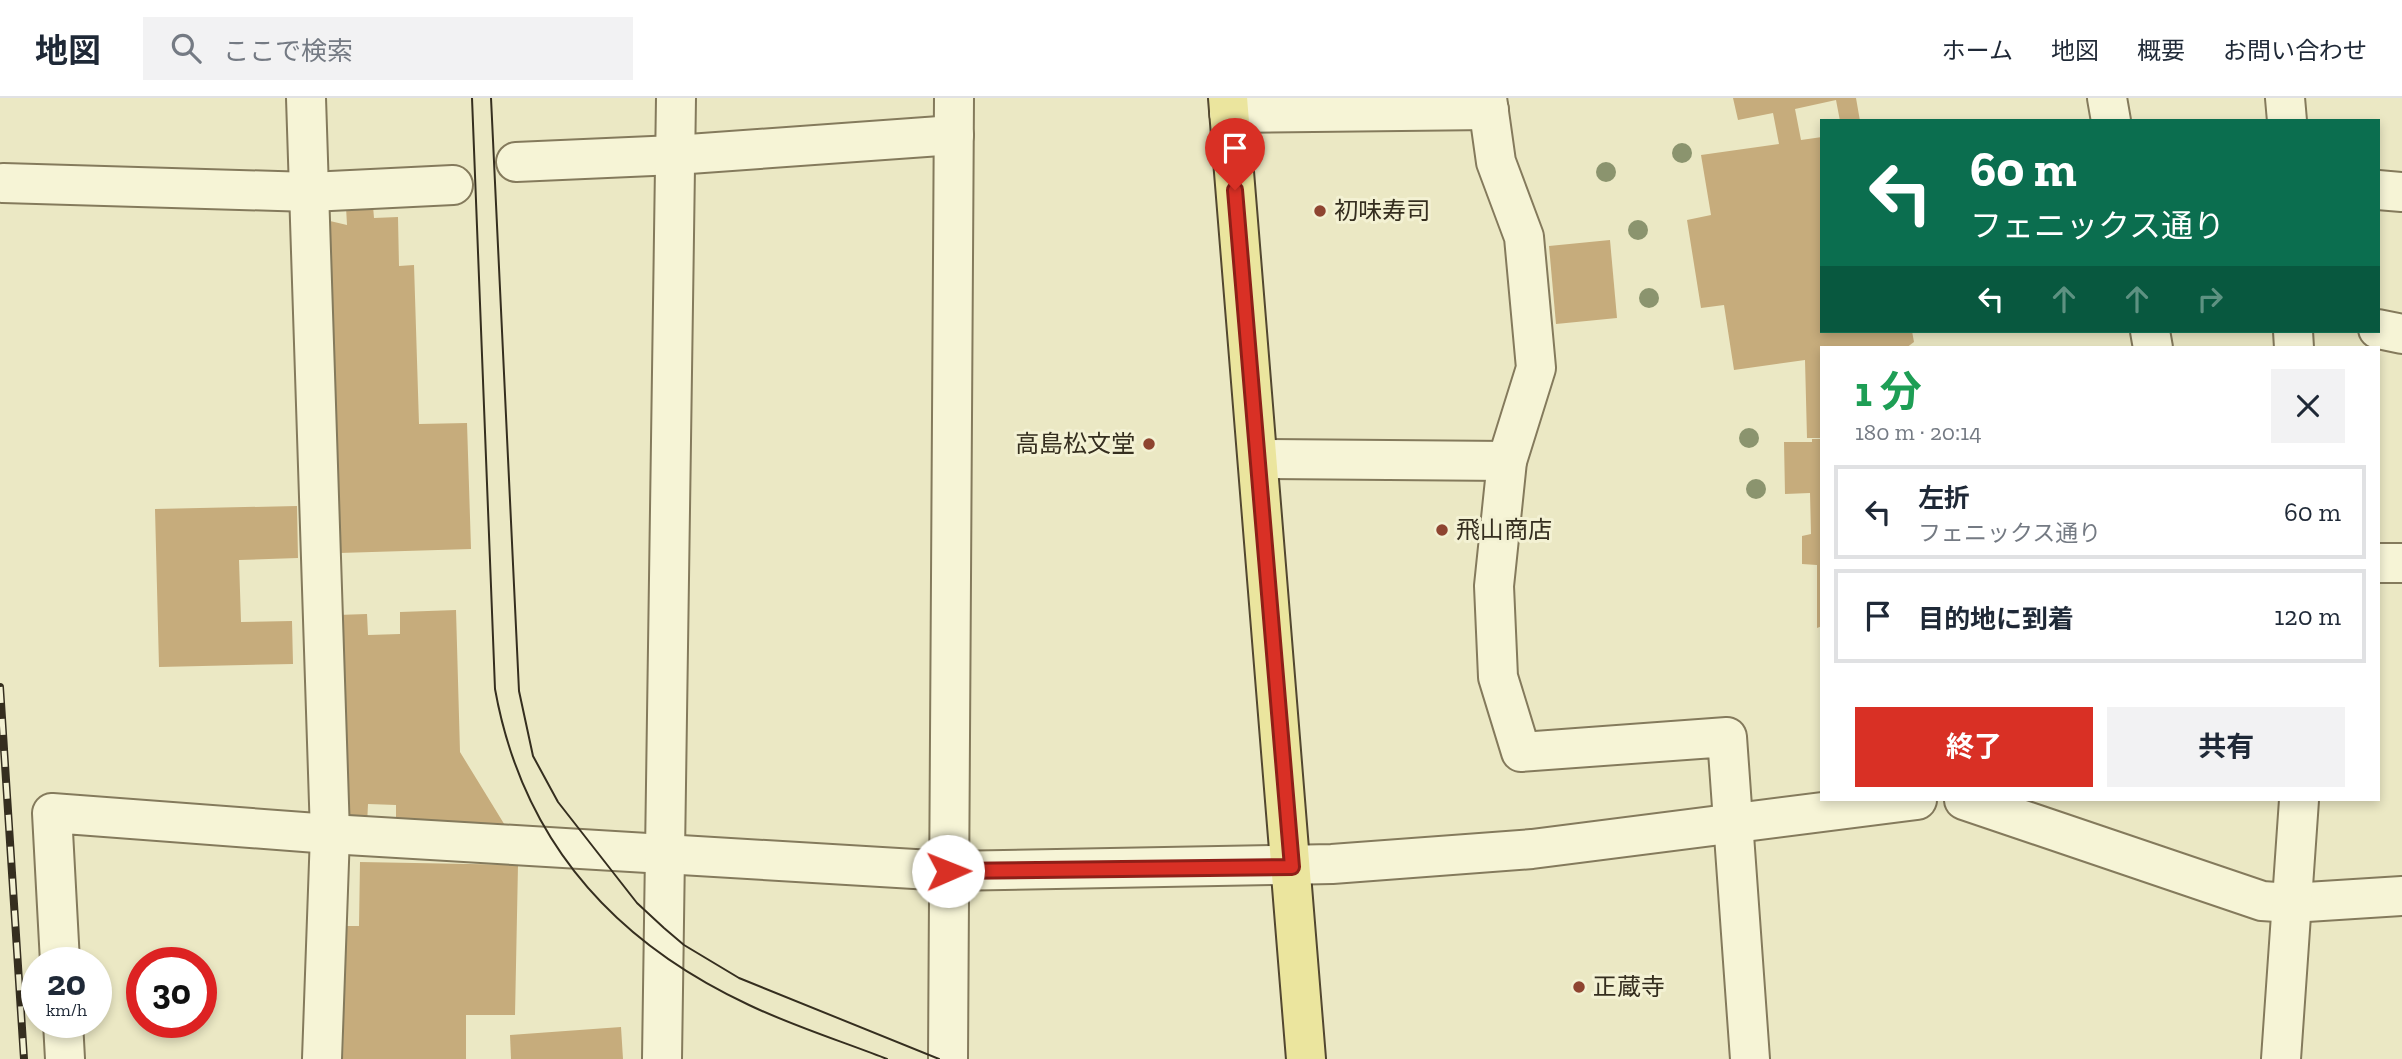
<!DOCTYPE html>
<html lang="ja">
<head>
<meta charset="utf-8">
<style>
	:root { --surface:#fff; --page:#f2f2f3; --text:#1f2937; --muted:#747a83; --line:#e0e1e3; --accent:#d93025 }
	body { margin:0; font-family:"Zilla Slab","Noto Sans JP",serif; background:var(--page); color:var(--text); height:100vh; display:flex; flex-direction:column; font-size:26px; white-space:nowrap }
	* { box-sizing:border-box; margin:0 }
	p { font-size:23px; color:var(--muted) }
	.icon { flex:none; width:38px; height:38px; fill:none; stroke:currentColor; stroke-width:2; stroke-linecap:round; stroke-linejoin:round }
	.map { position:relative; flex:1; overflow:hidden }
	.details { position:absolute; left:1820px; top:248px; width:560px; height:455px; display:flex; flex-direction:column; background:var(--surface); border-radius:0px; box-shadow:0 4px 10px #0003 }
	.details>* { flex:none }
	.top-card { position:absolute; left:1820px; top:21px; width:560px; height:214px; border-radius:0px; box-shadow:0 4px 10px #0003; background:#0b6e4f; color:#fff; overflow:hidden }
	.speed { position:absolute; left:21px; top:849px; display:flex; gap:14px; font-size:35px; font-weight:700; text-align:center }
	.speed>* { display:grid; place-content:center; width:91px; height:91px; border-radius:50%; background:var(--surface); box-shadow:0 4px 10px #0003; line-height:1 }
	.speed small { font-size:18px; font-weight:400 }
	.speed .limit { border:10px solid #d22; background:#fff; color:#111 }
	.pin { position:absolute; display:grid; place-items:center; width:60px; height:60px; color:#fff; margin:-72px -30px; border-radius:50% 50% 50% 0; rotate:-45deg; box-shadow:0 0 7px #0007 }
	.pin .icon { rotate:45deg }
	.me { position:absolute; width:77px; margin:-38px; rotate:89deg; stroke-linejoin:round; filter:drop-shadow(0 0 5px #0008) }
	.turn { display:flex; align-items:center; gap:24px; height:147px; padding:0 35px; font-size:32px }
	.turn .icon { width:91px; height:91px; stroke-width:2.5 }
	.turn b { display:block; font-size:49px; line-height:60px }
	.lanes { display:flex; align-items:center; height:66px; padding:0 35px; background:#0003; justify-content:center; gap:35px; direction:ltr }
	.lanes .off { opacity:.35 }
	.round { display:grid; place-items:center; flex:none; width:74px; height:74px; border-radius:0px; background:var(--page) }
	.summary { display:flex; align-items:center; justify-content:space-between; height:119px; padding:0 35px }
	h1 { font-size:42px; font-weight:700; line-height:52px; color:#1e9e55 }
	.primary-button { display:flex; gap:14px; margin-top:auto; padding:14px 35px }
	.primary-button a { flex:1; height:80px; border-radius:0px; background:var(--accent); color:#fff; font-size:28px; font-weight:700; line-height:80px; text-align:center }
	.primary-button a+a { background:var(--page); color:var(--text) }
	ul { padding:0; list-style:none }
	li { display:flex; align-items:center; gap:21px; height:94px; margin:0 14px 10px; padding:0 21px; border:4px solid var(--line); border-radius:0px }
	li div { flex:1 }
	li b { display:block; font-size:26px }
	li em { font-style:normal }
	header { display:flex; align-items:center; gap:42px; box-sizing:border-box; height:98px; padding:0 35px; background:var(--surface); border-bottom:2px solid var(--line) }
	header strong { font-size:33px }
	nav { display:flex; gap:38px; margin-inline-start:auto; font-size:24px }
	.search { width:490px; height:63px; background:var(--page); display:flex; align-items:center; gap:18px; box-sizing:border-box; padding:0 24px; border-radius:0px; color:var(--muted); font-size:26px }
	.map>svg:first-child { display:block }
	.building { fill:#c6ac7c }
	.lines { fill:none; stroke-linecap:round; stroke-linejoin:round }
	.minor-casing { stroke:#847a5c; stroke-width:42 }
	.major-casing { stroke:#524730; stroke-width:42 }
	.minor { stroke:#f6f4d6; stroke-width:38 }
	.major { stroke:#ebe59e; stroke-width:38 }
	.tram { stroke:#352e1f; stroke-width:2 }
	.rail-casing { stroke:#352e1f; stroke-width:8 }
	.rail { stroke:#f3f1d3; stroke-width:5; stroke-dasharray:16; stroke-linecap:butt }
	.tree { fill:#8b946e }
	.route-casing { stroke:#8d1f18; stroke-width:18 }
	.route { stroke:#d93025; stroke-width:12 }
	.poi-dot { fill:#8e4430; stroke:#f3f1d3; stroke-width:2.5 }
	.labels { text-anchor:middle; stroke-width:6; stroke-linejoin:round; paint-order:stroke }
	.poi-label { font-size:24px; fill:#352e1f; stroke:#f3f1d3; text-anchor:start }
</style>
</head>
<body>
<header>
<strong>地図</strong>
<div class="search"><svg class="icon" aria-label="search" viewBox="0 0 24 24"><circle cx="10" cy="10" r="6"/><path d="M15 15l6 6"/></svg>ここで検索</div>
<nav><a>ホーム</a><a>地図</a><a>概要</a><a>お問い合わせ</a></nav>
</header>
<div class="map">
<svg width="2402" height="961" viewBox="0 0 2402 961">
	<rect width="100%" height="100%" fill="#ebe8c4"/>
	<g class="building">
		<polygon points="1733,0 1856,0 1860,23 1840,23 1836,2 1795,11 1801,42 1822,39 1822,233 1912,233 1914,244 1906,250 1822,250 1822,340 1807,340 1805,262 1734,272 1724,207 1701,210 1687,122 1711,117 1701,57 1779,46 1773,15 1738,22"/>
		<polygon points="373,108 374,120 398,119 399,168 414,167 419,326 467,325 471,451 339,455 330,123 347,127 346,109"/>
		<polygon points="1610,142 1617,220 1556,226 1549,148"/>
		<polygon points="1812,341 1822,341 1822,528 1817,530 1817,467 1802,466 1802,438 1811,436 1810,395 1785,396 1784,344 1812,344"/>
		<polygon points="297,408 298,460 239,462 241,524 292,523 293,566 159,569 155,411"/>
		<polygon points="456,512 460,654 506,729 396,727 396,707 368,706 367,727 356,727 344,712 337,517 367,516 368,537 400,536 400,514"/>
		<polygon points="360,764 518,767 515,917 466,917 466,961 343,961 345,828 359,828"/>
		<polygon points="621,929 623,961 511,961 510,937"/>
	</g>
	<g class="lines">
		<defs>
			<g id="minor">
				<polyline points="306,0 330,736 322,961"/>
				<polyline points="1487,0 1496,64 1524,139 1536,270 1507,363 1494,488 1498,579 1521,654 1727,639 1750,961"/>
				<polyline points="2107,0 2111,23"/>
				<polyline points="2285,0 2287,23"/>
				<polyline points="1229,15 1489,12"/>
				<polyline points="516,64 675,57 954,37"/>
				<polyline points="3,85 310,94 453,87"/>
				<polyline points="2378,92 2402,94"/>
				<polyline points="2378,231 2402,236"/>
				<polyline points="2150,233 2153,250"/>
				<polyline points="2293,233 2294,250"/>
				<polyline points="1258,361 1507,363"/>
				<polyline points="2378,465 2402,465"/>
				<polyline points="1964,702 2262,803 2291,805 2402,798"/>
				<polyline points="60,864 52,715 330,736 948,773 1332,766 1532,751 1917,702"/>
				<polyline points="63,924 65,961"/>
				<polyline points="662,961 676,0"/>
				<polyline points="948,961 954,0"/>
				<polyline points="2281,961 2299,702"/>
			</g>
			<polyline id="major" points="1228,0 1306,961"/>
		</defs>
		<use href="#minor" class="minor-casing"/>
		<use href="#major" class="major-casing"/>
		<use href="#minor" class="minor"/>
		<use href="#major" class="major"/>
		<g class="tram">
			<path d="M472,0L495,591C522,741 612,843 749,907C793,928 841,943 887,961"/>
			<polyline points="491,0 519,593 533,658 558,704 637,805 664,830 684,847 739,880 939,961"/>
		</g>
		<defs>
			<polyline id="rail" points="0,589 24,961"/>
		</defs>
		<use href="#rail" class="rail-casing"/>
		<use href="#rail" class="rail"/>
	</g>
	<g class="tree">
		<circle cx="1682" cy="55" r="10"/>
		<circle cx="1606" cy="74" r="10"/>
		<circle cx="1638" cy="132" r="10"/>
		<circle cx="1649" cy="200" r="10"/>
		<circle cx="1749" cy="340" r="10"/>
		<circle cx="1756" cy="391" r="10"/>
	</g>
	<g class="lines">
		<defs>
			<polyline id="route" points="948,773 1292,769 1235,92"/>
		</defs>
		<use href="#route" class="route-casing"/>
		<use href="#route" class="route"/>
	</g>
	<g class="poi-dot">
		<circle cx="1320" cy="113" r="7"/>
		<circle cx="1149" cy="346" r="7"/>
		<circle cx="1442" cy="432" r="7"/>
		<circle cx="1579" cy="889" r="7"/>
	</g>
	<g class="labels">
		<g class="poi-label">
			<text x="1334" y="121">初味寿司</text>
			<text x="1135" y="354" text-anchor="end">高島松文堂</text>
			<text x="1456" y="440">飛山商店</text>
			<text x="1593" y="897">正蔵寺</text>
		</g>
	</g>
</svg>
<div class="speed"><div>20<small>km/h</small></div><div class="limit">30</div></div>
<div class="pin" style="left:1235px;top:92px;background:#d93025"><svg class="icon" aria-label="arrive" viewBox="0 0 24 24"><path d="M6 21V4h12l-3 4 3 4H6"/></svg></div>
<svg class="me" style="left:948px;top:773px" viewBox="-20 -20 40 40"><circle r="19" fill="#fff"/><path d="M0-13L10 11 0 6-10 11z" fill="#d93025"/></svg>
<div class="top-card">
<div class="turn"><svg class="icon" aria-label="left" viewBox="0 0 24 24"><path d="M17 20v-9H6M10 6l-5 5 5 5"/></svg><div><b>60 m</b>フェニックス通り</div></div>
<div class="lanes"><svg class="icon" aria-label="left" viewBox="0 0 24 24"><path d="M17 20v-9H6M10 6l-5 5 5 5"/></svg><svg class="icon off" aria-label="ahead" viewBox="0 0 24 24"><path d="M12 20V5M6 11l6-6 6 6"/></svg><svg class="icon off" aria-label="ahead" viewBox="0 0 24 24"><path d="M12 20V5M6 11l6-6 6 6"/></svg><svg class="icon off" aria-label="right" viewBox="0 0 24 24"><path d="M7 20v-9h11M14 6l5 5-5 5"/></svg></div>
</div>
<section class="details">
<div class="summary"><div><h1>1 分</h1><p>180 m · 20:14</p></div><a class="round"><svg class="icon" aria-label="close" viewBox="0 0 24 24"><path d="M6 6l12 12M18 6L6 18"/></svg></a></div>
<ul>
<li><svg class="icon" aria-label="left" viewBox="0 0 24 24"><path d="M17 20v-9H6M10 6l-5 5 5 5"/></svg><div><b>左折</b><p>フェニックス通り</p></div><em>60 m</em></li>
<li><svg class="icon" aria-label="arrive" viewBox="0 0 24 24"><path d="M6 21V4h12l-3 4 3 4H6"/></svg><div><b>目的地に到着</b></div><em>120 m</em></li>
</ul>
<div class="primary-button"><a>終了</a><a>共有</a></div>
</section>
</div>
</body>
</html>
